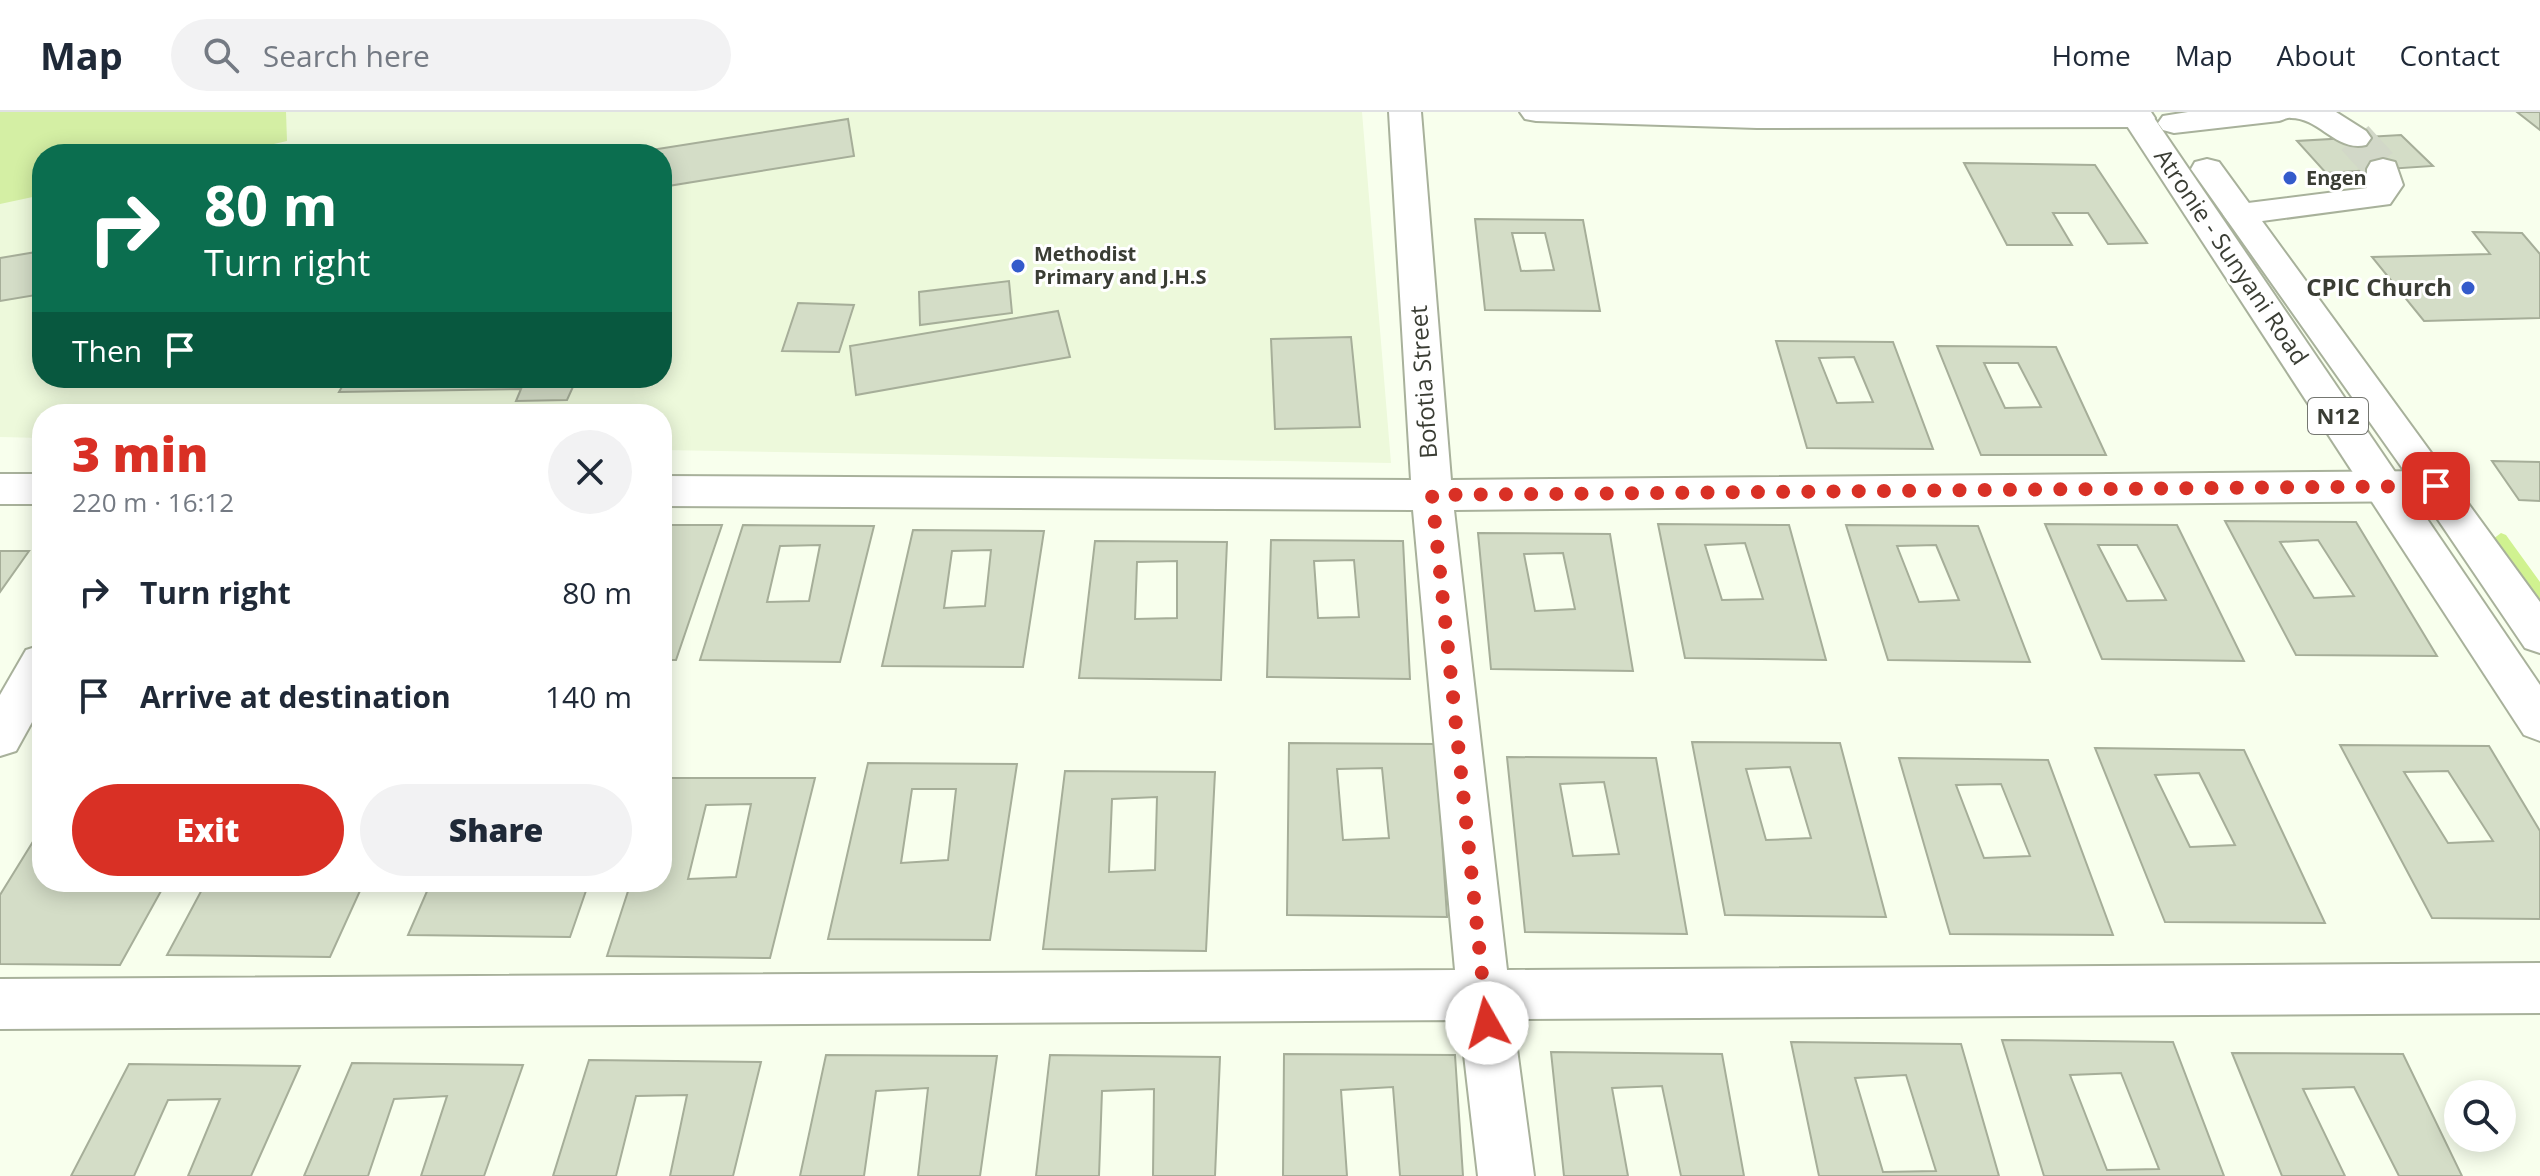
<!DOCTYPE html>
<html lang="en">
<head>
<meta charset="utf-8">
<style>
	:root { --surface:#fff; --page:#f2f2f3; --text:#1f2937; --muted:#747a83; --line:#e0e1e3; --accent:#d93025 }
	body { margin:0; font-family:"Open Sans",sans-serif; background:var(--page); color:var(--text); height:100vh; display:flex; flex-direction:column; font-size:30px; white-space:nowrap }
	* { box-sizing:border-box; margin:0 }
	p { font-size:26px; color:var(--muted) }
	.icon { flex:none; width:44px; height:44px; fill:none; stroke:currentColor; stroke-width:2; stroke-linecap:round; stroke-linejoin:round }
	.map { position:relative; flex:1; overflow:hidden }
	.side { position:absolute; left:32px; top:292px; width:640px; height:488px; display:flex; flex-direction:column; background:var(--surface); border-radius:32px; box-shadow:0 4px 20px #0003 }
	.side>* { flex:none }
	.hud { position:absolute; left:32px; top:32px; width:640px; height:244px; border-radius:32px; box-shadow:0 4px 20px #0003; background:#0b6e4f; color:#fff; overflow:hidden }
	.tools { position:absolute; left:2444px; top:968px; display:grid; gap:16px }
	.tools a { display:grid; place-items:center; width:72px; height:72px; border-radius:50%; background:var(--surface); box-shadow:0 4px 20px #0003; font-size:40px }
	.pin { position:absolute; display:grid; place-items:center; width:68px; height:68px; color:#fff; margin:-34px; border-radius:16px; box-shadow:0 4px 12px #0006 }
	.me { position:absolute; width:88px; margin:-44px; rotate:353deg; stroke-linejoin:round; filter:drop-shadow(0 0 6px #0008) }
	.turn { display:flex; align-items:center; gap:28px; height:168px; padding:0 40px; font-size:36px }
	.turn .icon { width:104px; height:104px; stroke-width:2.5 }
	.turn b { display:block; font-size:56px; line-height:68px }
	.then { display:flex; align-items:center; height:76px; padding:0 40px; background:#0003; gap:16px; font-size:30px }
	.round { display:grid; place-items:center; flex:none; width:84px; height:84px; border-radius:42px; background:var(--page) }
	.headline { display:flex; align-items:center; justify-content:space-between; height:136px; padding:0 40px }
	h1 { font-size:48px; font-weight:800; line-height:60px; color:var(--accent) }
	.button { display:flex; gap:16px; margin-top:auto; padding:16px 40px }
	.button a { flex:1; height:92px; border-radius:48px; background:var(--accent); color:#fff; font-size:32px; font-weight:800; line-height:92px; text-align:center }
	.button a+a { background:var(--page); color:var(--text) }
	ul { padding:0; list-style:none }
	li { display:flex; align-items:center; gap:24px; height:104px; padding:0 40px }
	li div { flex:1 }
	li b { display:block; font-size:30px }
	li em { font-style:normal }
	header { display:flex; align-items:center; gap:48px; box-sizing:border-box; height:112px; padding:0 40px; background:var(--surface); border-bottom:2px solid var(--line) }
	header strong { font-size:38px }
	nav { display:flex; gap:44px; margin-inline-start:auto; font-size:28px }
	.search { width:560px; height:72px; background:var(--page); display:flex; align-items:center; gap:20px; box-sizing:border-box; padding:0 28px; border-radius:44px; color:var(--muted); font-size:30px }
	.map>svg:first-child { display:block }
	.built { fill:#edf9db; fill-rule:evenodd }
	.green { fill:#d4efa4 }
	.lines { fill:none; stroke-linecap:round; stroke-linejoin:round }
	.stream { fill:#d0f290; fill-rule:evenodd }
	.building { fill:#d4ddc7; stroke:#a6ae99; stroke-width:2; fill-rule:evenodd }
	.minor-tunnel { stroke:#d2d8c8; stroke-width:36; stroke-dasharray:36 18; stroke-linecap:butt }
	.minor-casing { stroke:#a8b19b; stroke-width:4 }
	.highway-casing { stroke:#a8b19b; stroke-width:4 }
	.minor { fill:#fff; fill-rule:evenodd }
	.highway { fill:#fff; fill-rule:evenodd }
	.route { stroke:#d93025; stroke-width:14; stroke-dasharray:0 25.2 }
	.poi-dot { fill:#345bcb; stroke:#fff; stroke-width:3 }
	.labels { text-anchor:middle; stroke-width:6; stroke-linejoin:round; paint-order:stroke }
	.far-poi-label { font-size:20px; font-weight:bold; fill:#3a3d34; stroke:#fff; text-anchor:start }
	.shield { fill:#fff; stroke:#757771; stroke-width:2 }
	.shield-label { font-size:22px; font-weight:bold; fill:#3a3d34 }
	.street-label { font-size:24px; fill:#3a3d34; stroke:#fff }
	.poi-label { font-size:24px; font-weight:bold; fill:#3a3d34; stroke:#fff; text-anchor:end }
</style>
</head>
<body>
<header>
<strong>Map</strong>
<div class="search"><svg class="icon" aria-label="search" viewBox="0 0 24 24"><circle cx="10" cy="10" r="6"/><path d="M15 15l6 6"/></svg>Search here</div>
<nav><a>Home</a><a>Map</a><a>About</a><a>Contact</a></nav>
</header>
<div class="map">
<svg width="2540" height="1064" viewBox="0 0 2540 1064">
	<rect width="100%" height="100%" fill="#f8ffed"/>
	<path class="built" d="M0,0H1362L1391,351L662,338V302H42V326L0,325ZM42,42H662V266H42Z"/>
	<polygon class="green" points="0,0 286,0 287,29 229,42 42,42 42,83 0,92"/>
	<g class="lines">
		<polygon class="stream" points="2501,421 2506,423 2540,470 2540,488 2534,486 2496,431 2493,427"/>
	</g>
	<g class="building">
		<polygon points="2517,0 2540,0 2540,18"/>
		<polygon points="848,7 854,44 662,75 662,42 626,42"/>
		<polygon points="2401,23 2433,54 2326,61 2297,29"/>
		<polygon points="1964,51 2095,53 2147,131 2108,132 2088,101 2053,101 2072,133 2007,133"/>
		<path d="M1475,107L1583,108L1600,199L1485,198ZM1512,121H1545L1554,158L1521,159Z"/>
		<polygon points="2473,120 2522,121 2540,142 2540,206 2424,209 2372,145 2490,142"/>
		<polygon points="42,139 42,182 0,189 0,146"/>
		<polygon points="1009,169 1012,201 920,213 919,180"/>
		<polygon points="798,191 854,193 839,240 782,239"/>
		<polygon points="1058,199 1070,245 856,283 850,234"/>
		<polygon points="1351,225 1360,315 1275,317 1271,227"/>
		<path d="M1776,229L1893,230L1933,337L1807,336ZM1854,245L1873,290L1837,291L1819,246Z"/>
		<path d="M1937,234L2056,235L2106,343H1981ZM1984,251H2018L2041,295L2005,296Z"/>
		<polygon points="347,266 577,266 567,288 516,289 521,277 339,280"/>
		<polygon points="2492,349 2540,350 2540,389 2519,388"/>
		<path d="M2225,409L2356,410L2437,544L2296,543ZM2318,428L2354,484L2314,486L2280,430Z"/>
		<path d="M1658,412L1789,413L1826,548L1685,546ZM1745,431L1763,487L1722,488L1705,433Z"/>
		<path d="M2045,412L2177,413L2244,549L2102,547ZM2098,433H2137L2166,488L2127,489Z"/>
		<polygon points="662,413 722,413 676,548 662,548 662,445 666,432 662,432"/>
		<path d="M743,413L874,414L840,550L700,548ZM820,433L809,489L767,490L780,434Z"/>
		<path d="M1846,413L1978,414L2030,550L1888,548ZM1936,433L1959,488L1919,490L1897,434Z"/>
		<path d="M913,418L1044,419L1023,555L882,554ZM991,438L985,494L944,496L952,439Z"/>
		<path d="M1478,421L1610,422L1633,559L1491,557ZM1563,441L1575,497L1535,499L1524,442Z"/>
		<path d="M1271,428L1403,429L1410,567L1267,565ZM1354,448L1359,505L1318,506L1314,449Z"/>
		<path d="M1095,429L1227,430L1221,568L1079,566ZM1177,449V506L1135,507L1137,450Z"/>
		<polygon points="0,439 29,439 0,480"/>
		<path d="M1692,630L1840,631L1886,805L1725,803ZM1790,655L1811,726L1766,728L1746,657Z"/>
		<path d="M1289,631L1436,632L1447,805L1287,803ZM1382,656L1389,726L1343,728L1337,657Z"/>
		<path d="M2340,633L2489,634L2540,719V807L2432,806ZM2448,659L2493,729L2448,731L2404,660Z"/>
		<path d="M2095,636L2244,638L2325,811L2165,810ZM2199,661L2235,733L2190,735L2155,663Z"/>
		<path d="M1507,645L1656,646L1687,822L1525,820ZM1604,670L1619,742L1573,744L1560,672Z"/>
		<path d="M1899,646L2048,648L2113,823L1950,822ZM2001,672L2030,744L1984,746L1956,673Z"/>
		<path d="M868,651L1017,652L990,828L828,827ZM912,677H956L948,748L901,751Z"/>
		<path d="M1065,659L1215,660L1206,839L1043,837ZM1157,685L1155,758L1109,760L1112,687Z"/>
		<path d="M665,666H815L770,846L607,844L631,770H662V675ZM751,692L736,765L688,767L706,693Z"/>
		<polygon points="42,715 42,770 64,770 62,773 166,770 120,853 0,852 0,783"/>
		<polygon points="206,770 364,770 330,845 167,843"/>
		<polygon points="431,770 589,770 570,825 408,823"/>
		<path d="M2002,928L2173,930L2224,1064H2044ZM2121,961L2159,1057L2107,1058L2070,963Z"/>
		<path d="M1791,930L1961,932L1999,1064H1819ZM1906,963L1936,1059L1883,1060L1855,966Z"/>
		<polygon points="1551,940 1722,942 1744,1064 1681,1064 1662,974 1612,976 1628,1064 1564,1064"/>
		<polygon points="2232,941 2403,942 2462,1064 2399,1064 2354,975 2303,977 2345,1064 2282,1064"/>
		<polygon points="1284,942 1455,943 1463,1064 1400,1064 1393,975 1341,978 1347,1064 1283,1064"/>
		<polygon points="826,943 997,944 980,1064 918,1064 928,976 876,979 864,1064 800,1064"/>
		<polygon points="1050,943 1220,945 1215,1064 1153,1064 1154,977 1102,979 1099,1064 1036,1064"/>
		<polygon points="589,948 761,950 733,1064 670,1064 687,983 636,984 616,1064 553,1064"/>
		<polygon points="352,951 523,953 484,1064 421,1064 447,984 394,987 368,1064 304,1064"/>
		<polygon points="129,952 300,954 251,1064 188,1064 220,987 168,988 134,1064 71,1064"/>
	</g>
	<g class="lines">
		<polyline class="minor-tunnel" points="2355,26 2383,57"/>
		<defs>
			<g id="minor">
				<polygon points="1389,0 1421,0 1451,368 2436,359 2450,364 2456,374 2450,384 2436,389 1454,398 1507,858 2540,851 2540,901 1513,907 1534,1064 1478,1064 1460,908 0,917 0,867 1455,858 1413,398 662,394 662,364 1411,368"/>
				<polygon points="1520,0 2151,0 2155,6 2150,13 2139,15 1757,16 1536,9 1525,7"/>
				<path d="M2188,0H2336L2366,19L2371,26L2366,33C2336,40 2320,6 2291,6C2287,5 2283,8 2279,9L2174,21L2163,18L2158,11L2163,4Z"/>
				<polygon points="2383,47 2395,50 2403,73 2390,92 2240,112 2228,109 2223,102 2228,95 2240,92 2367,76 2367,57 2371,50"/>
				<rect x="0" y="362" width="42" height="30"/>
				<polygon points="42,533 42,592 16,639 0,644 0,583 26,538"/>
			</g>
			<g id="highway">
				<polygon points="2118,0 2150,0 2540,573 2540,629 2524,623"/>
				<polygon points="2207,47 2219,50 2540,490 2540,541 2525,536 2422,384 2191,57 2195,50"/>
			</g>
		</defs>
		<use href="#minor" class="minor-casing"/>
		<use href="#highway" class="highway-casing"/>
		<use href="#minor" class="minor"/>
		<use href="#highway" class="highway"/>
	</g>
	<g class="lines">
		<polyline class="route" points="1487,911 1432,383 2436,374"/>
	</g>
	<g class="poi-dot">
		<circle cx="2290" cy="66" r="8"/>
		<circle cx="1018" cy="154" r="8"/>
		<circle cx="2468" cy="176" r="8"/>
	</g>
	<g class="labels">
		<g class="far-poi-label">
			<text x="2306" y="73">Engen</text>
			<text x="1034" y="149">Methodist<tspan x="1034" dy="23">Primary and J.H.S</tspan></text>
		</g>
		<rect class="shield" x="2308" y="286" width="60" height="36" rx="6"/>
		<g class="shield-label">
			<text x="2338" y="312">N12</text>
		</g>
		<g class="street-label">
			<text transform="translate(2231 145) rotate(56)" y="8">Atronie - Sunyani Road</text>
			<text transform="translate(1424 270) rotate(-94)" y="8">Bofotia Street</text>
		</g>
		<g class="poi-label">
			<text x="2452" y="184">CPIC Church</text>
		</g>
	</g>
</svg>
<div class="tools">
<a><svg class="icon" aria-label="search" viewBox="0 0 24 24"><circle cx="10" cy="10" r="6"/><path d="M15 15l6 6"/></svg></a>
</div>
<div class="pin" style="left:2436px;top:374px;background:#d93025"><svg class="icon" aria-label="arrive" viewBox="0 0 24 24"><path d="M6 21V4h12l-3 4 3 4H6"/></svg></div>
<svg class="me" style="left:1487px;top:911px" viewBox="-20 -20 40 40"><circle r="19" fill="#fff"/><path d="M0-13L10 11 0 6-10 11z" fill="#d93025"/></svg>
<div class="hud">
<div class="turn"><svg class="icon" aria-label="right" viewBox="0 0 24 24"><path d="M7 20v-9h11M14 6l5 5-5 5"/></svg><div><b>80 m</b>Turn right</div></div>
<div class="then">Then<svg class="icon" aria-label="arrive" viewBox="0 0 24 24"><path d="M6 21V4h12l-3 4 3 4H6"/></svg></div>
</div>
<section class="side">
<div class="headline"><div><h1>3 min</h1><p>220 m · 16:12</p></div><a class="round"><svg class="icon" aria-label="close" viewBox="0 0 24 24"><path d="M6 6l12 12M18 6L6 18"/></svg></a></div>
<ul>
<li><svg class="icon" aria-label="right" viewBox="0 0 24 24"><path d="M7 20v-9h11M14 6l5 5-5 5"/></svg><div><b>Turn right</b></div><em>80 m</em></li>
<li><svg class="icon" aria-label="arrive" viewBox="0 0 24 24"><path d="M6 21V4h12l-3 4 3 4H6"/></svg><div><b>Arrive at destination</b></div><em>140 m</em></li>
</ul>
<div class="button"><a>Exit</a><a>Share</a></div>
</section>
</div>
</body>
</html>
